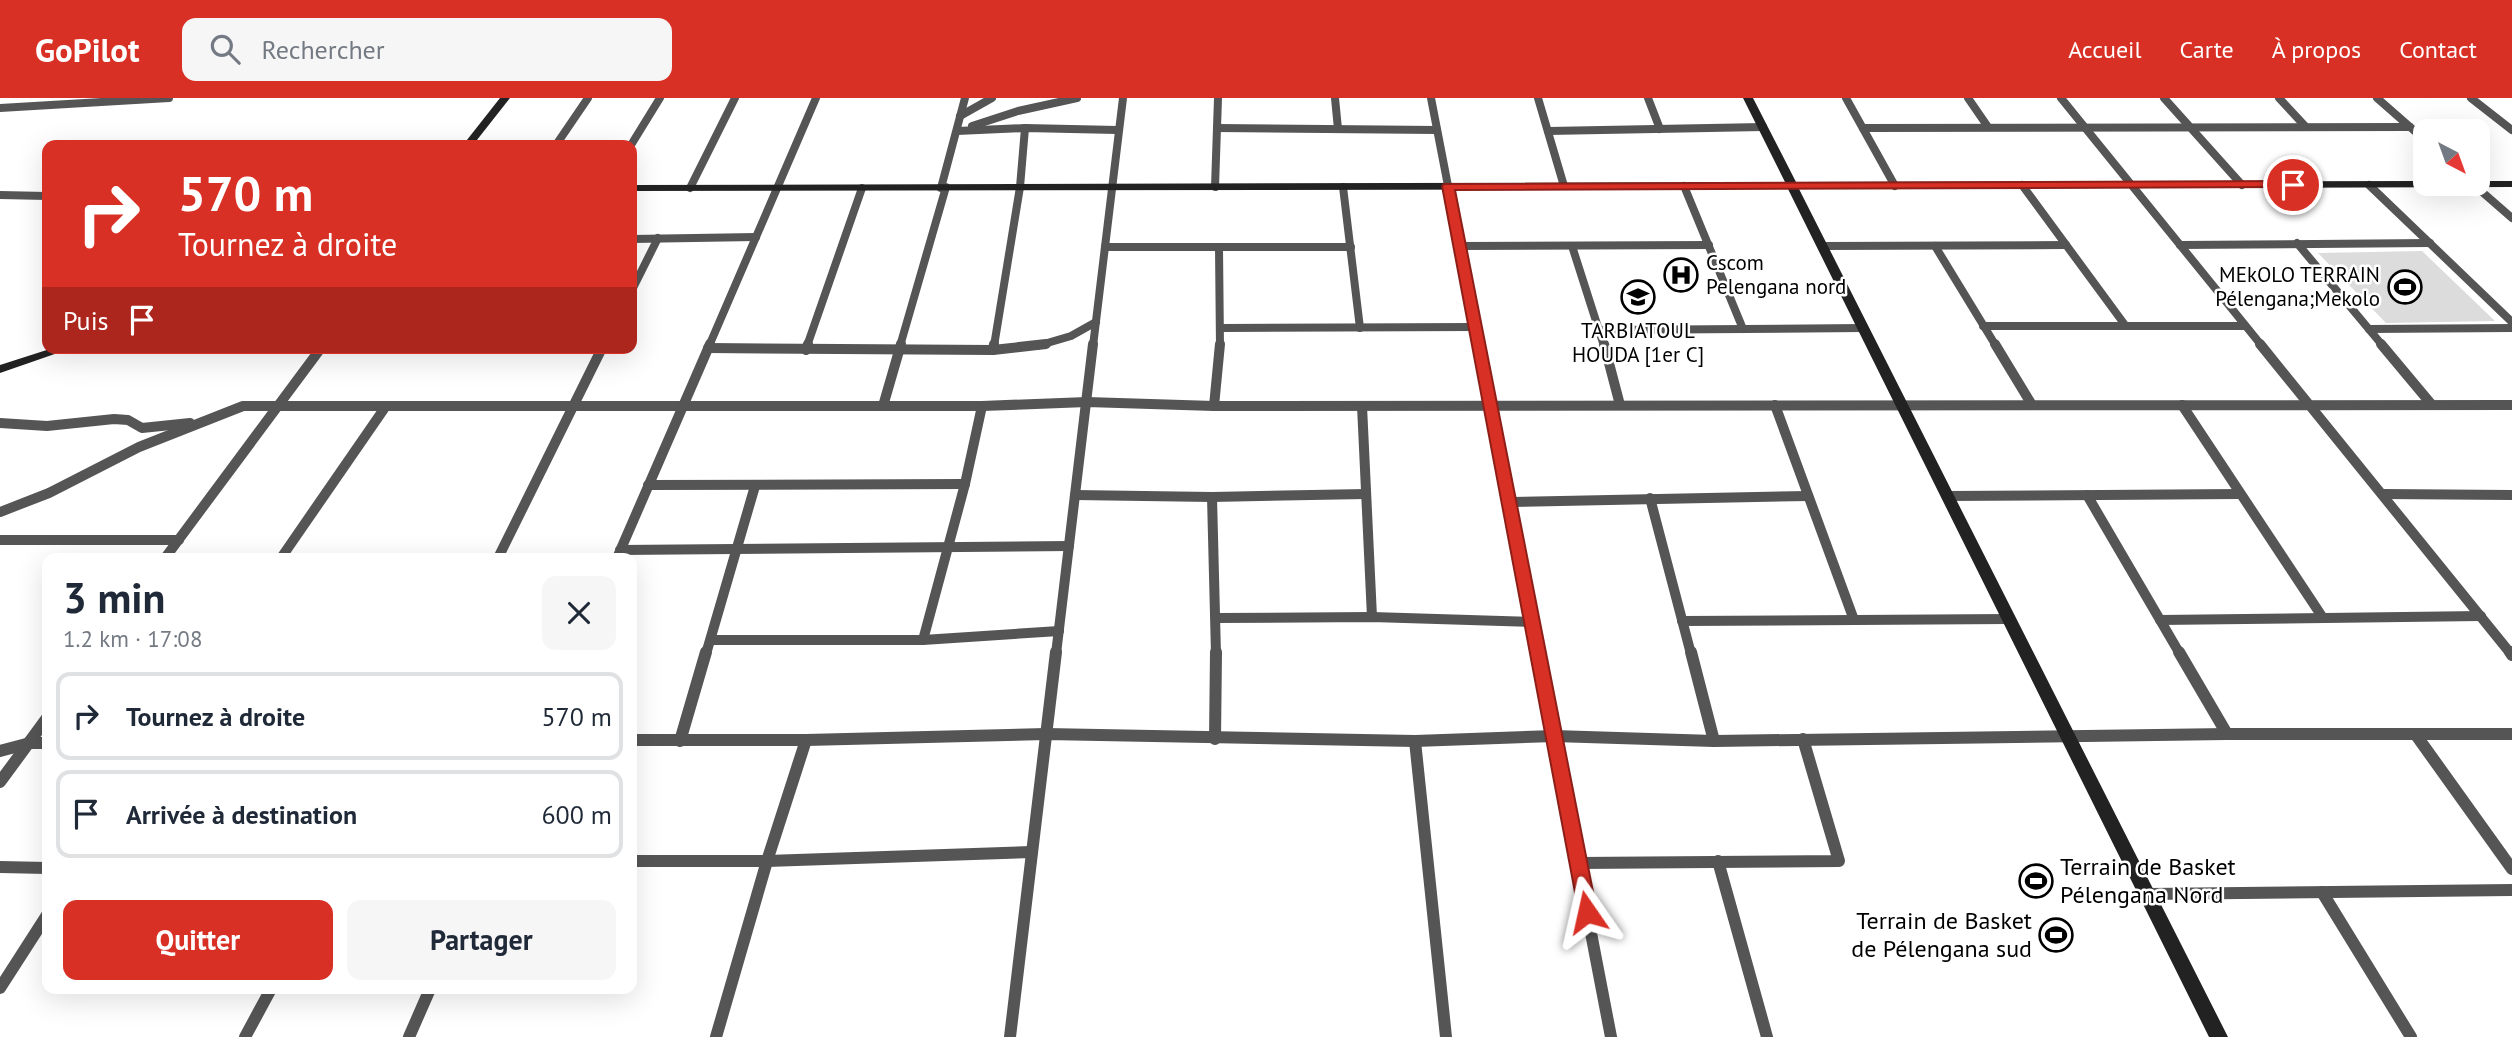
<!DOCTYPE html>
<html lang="fr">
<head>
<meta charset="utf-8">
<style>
	:root { --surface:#fff; --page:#f6f6f7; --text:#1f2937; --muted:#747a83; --line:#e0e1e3; --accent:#d93025 }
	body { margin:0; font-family:"PT Sans",sans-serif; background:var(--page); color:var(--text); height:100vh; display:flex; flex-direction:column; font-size:26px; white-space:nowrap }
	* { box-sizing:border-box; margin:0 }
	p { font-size:23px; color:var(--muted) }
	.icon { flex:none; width:38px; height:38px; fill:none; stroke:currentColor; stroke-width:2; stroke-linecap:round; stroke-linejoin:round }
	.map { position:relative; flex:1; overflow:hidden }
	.sheet { position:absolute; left:42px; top:455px; width:595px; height:441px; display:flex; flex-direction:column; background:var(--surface); border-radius:14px; box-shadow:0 7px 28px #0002 }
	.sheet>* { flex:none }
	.hud { position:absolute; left:42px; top:42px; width:595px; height:214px; border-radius:14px; box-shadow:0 7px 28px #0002; background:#d93025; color:#fff; overflow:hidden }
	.needle { width:46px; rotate:139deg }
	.fabs { position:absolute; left:2413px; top:21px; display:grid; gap:14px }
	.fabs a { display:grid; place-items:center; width:77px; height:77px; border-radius:14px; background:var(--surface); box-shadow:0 7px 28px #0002; font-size:35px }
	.pin { position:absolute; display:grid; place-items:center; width:60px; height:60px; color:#fff; margin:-30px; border:4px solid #fff; border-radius:50%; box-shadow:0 2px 7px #0007 }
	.me { position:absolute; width:77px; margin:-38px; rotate:349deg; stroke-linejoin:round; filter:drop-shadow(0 0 5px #0008) }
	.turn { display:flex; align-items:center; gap:24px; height:147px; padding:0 21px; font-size:32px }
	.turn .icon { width:91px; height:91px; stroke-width:2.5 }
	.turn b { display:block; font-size:49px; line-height:60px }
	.then { display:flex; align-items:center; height:66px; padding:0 21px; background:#0003; gap:14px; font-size:26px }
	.round { display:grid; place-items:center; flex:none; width:74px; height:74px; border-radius:14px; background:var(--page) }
	.head { display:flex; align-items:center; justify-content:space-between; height:119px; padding:0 21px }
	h1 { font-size:42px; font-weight:600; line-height:52px }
	.action { display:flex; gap:14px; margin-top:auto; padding:14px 21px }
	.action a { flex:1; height:80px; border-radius:14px; background:var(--accent); color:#fff; font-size:28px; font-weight:600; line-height:80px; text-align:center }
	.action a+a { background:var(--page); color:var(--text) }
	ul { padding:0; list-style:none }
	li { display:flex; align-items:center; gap:21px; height:88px; margin:0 14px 10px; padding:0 7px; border:4px solid var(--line); border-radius:14px }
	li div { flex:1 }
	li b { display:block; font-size:26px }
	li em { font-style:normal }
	header { display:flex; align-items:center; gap:42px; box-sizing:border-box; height:98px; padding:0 35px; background:var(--accent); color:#fff }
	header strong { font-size:33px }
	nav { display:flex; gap:38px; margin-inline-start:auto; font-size:24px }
	.search { width:490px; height:63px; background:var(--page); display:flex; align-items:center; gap:18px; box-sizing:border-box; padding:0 24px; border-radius:14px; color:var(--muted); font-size:26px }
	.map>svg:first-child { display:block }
	.green { fill:#dcdcdc }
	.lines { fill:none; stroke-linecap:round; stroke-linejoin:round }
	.street-far2 { stroke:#555; stroke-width:8 }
	.street-far1 { stroke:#555; stroke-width:10 }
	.street { stroke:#555; stroke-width:12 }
	.secondary { fill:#222; fill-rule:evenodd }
	.route { fill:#d93025; stroke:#8d1f18; stroke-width:2 }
	.labels { text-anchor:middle; stroke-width:5; stroke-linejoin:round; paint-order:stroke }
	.poi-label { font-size:21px; fill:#000; stroke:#fff; text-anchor:start }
	.near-poi-label { font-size:24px; fill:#000; stroke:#fff; text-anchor:start }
</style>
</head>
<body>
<header>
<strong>GoPilot</strong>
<div class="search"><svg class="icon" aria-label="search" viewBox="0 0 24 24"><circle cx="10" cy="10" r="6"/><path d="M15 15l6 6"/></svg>Rechercher</div>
<nav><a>Accueil</a><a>Carte</a><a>À propos</a><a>Contact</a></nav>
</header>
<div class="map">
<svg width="2512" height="939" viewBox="0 0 2512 939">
	<rect width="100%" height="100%" fill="#fff"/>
	<polygon class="green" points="2422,153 2495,223 2386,225 2318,155"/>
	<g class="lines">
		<g class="street-far2">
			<polyline points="1335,0 1338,31"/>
			<polyline points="1431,0 1479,248"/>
			<polyline points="1538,0 1564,88"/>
			<polyline points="1648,0 1660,31"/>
			<polyline points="1846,0 1895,88"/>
			<polyline points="1968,0 1988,29"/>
			<polyline points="2061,0 2262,248"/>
			<polyline points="2164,0 2242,87"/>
			<polyline points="2279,0 2305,28"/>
			<polyline points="2377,0 2426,43"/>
			<polyline points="2471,0 2512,32"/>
			<polyline points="0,10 169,0"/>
			<polyline points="960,18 992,0"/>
			<polyline points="972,28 1018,13 1077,0"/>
			<polyline points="1217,30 1437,32"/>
			<polyline points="1863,30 2410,29"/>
			<polyline points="957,33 1025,30 1117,32"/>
			<polyline points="1548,33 1763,29"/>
			<polyline points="556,47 588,0"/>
			<polyline points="631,47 660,0"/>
			<polyline points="2473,86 2512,120"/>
			<polyline points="2022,87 2125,227"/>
			<polyline points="2369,87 2512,224"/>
			<polyline points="1684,88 1743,231"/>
			<polyline points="1215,89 1218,0"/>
			<polyline points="1343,89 1360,230"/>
			<polyline points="690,90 735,0"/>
			<polyline points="941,90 965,0"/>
			<polyline points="0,97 47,98"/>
			<polyline points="632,141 756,139"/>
			<polyline points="2297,145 2383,248"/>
			<polyline points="2180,147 2430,145"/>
			<polyline points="1460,148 1709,147"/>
			<polyline points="1572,148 1604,248"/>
			<polyline points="1822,148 2066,147"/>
			<polyline points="1935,148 1996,248"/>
			<polyline points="1105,149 1351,149"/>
			<polyline points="1219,150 1220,248"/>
			<polyline points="632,192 658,140"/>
			<polyline points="1983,228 2245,228"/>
			<polyline points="1222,230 1475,229"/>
			<polyline points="2369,231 2512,230"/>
			<polyline points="1600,232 1863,230"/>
			<polyline points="709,248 816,0"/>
			<polyline points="807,248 862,90"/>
			<polyline points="900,248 946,89"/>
			<polyline points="994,248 1020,89 1025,30"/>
			<polyline points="1037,248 1071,238 1096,224"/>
			<polyline points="1093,248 1123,0"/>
		</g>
		<g class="street-far1">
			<polyline points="1478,246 1538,556"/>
			<polyline points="1604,246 1620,307"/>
			<polyline points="1995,246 2032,307"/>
			<polyline points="2260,246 2511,556"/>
			<polyline points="2381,246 2432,307"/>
			<polyline points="708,250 993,252 1046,246"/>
			<polyline points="806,252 808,246"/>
			<polyline points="993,252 994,246"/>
			<polyline points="1775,307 1854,522"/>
			<polyline points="2182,307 2323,520"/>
			<polyline points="883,308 901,246"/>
			<polyline points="1214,308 1220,246"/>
			<polyline points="1362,308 1372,519"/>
			<polyline points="0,325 47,328 114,321 128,322 142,330 190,325"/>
			<polyline points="648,387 965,386"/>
			<polyline points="2382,396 2512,397"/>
			<polyline points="1075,397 1212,399 1366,396"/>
			<polyline points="2087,397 2180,556"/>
			<polyline points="1948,398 2240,396"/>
			<polyline points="1212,399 1216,556"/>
			<polyline points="1650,400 1691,556"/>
			<polyline points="1509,404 1808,398"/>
			<polyline points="0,414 49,395 139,349 243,308 982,308 1087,304 1214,308 2512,307"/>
			<polyline points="0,442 179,442"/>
			<polyline points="620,452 1069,448"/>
			<polyline points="165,460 321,250"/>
			<polyline points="281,460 386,308"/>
			<polyline points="498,460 602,250"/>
			<polyline points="617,460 710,246"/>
			<polyline points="1216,520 1372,519 1532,524"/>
			<polyline points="2160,522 2481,518"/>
			<polyline points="1682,523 2009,521"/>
			<polyline points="712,542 923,542 1059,533"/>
			<polyline points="923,542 965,386 982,308"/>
			<polyline points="706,556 755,388"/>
			<polyline points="1056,556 1093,246"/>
		</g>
		<g class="street">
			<polyline points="1537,554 1611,939"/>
			<polyline points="1691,554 1714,643"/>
			<polyline points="2179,554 2227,636"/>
			<polyline points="2510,554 2512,557"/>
			<polyline points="2416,637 2512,771"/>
			<polyline points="1215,641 1216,554"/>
			<polyline points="632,642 806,642 1046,636 1415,643 1554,638 1714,643 2227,636 2512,636"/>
			<polyline points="680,643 706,554"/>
			<polyline points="1415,643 1446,939"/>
			<polyline points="0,653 30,645 47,645"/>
			<polyline points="0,684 47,620"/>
			<polyline points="632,763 767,763 1032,754"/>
			<polyline points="1718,763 1767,939"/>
			<polyline points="1578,765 1839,763 1803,641"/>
			<polyline points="0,769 47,770"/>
			<polyline points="2322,794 2411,939"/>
			<polyline points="2148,796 2512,792"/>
			<polyline points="0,890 47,817"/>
			<polyline points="245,939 271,891"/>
			<polyline points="409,939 430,891"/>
			<polyline points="716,939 767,763 806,642"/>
			<polyline points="1010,939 1056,554"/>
		</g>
		<g class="secondary">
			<polygon points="500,0 510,0 473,47 463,47"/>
			<polygon points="1743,0 1753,0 1796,84 2426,83 2426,86 2478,86 2478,83 2512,83 2512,89 1799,91 2228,939 2209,939 1788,91 632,93 632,87 1785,84"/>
			<polygon points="53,250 72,250 0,275 0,267"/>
		</g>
	</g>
	<polygon class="route" points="2293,83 2299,87 2297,89 1455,92 1597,814 1594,821 1587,823 1580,821 1442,88 1444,86"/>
	<defs>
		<symbol id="hospital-ring" viewBox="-11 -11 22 22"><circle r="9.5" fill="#fff" stroke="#000" stroke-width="1.5"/><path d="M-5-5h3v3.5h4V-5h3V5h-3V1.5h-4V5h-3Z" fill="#000"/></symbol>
		<symbol id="stadium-ring" viewBox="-11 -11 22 22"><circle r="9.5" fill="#fff" stroke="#000" stroke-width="1.5"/><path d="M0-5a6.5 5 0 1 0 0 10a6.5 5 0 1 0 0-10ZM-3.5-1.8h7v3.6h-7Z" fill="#000"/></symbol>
		<symbol id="school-ring" viewBox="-11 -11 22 22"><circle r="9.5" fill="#fff" stroke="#000" stroke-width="1.5"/><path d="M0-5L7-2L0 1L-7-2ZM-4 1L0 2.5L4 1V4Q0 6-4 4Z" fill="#000"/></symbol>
	</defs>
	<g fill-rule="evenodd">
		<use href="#hospital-ring" x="1662" y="158" width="38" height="38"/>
		<use href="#stadium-ring" x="2386" y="170" width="38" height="38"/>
		<use href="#school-ring" x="1619" y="180" width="38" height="38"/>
		<use href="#stadium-ring" x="2017" y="764" width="38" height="38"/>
		<use href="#stadium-ring" x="2037" y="818" width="38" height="38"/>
	</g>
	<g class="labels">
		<g class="poi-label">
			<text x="1706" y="172">Cscom<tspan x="1706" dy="24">Pelengana nord</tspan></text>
			<text x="2380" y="184" text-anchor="end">MEkOLO TERRAIN<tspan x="2380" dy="24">Pélengana;Mekolo</tspan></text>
			<text x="1638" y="240" text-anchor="middle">TARBIATOUL<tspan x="1638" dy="24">HOUDA [1er C]</tspan></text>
		</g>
		<g class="near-poi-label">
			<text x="2060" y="777">Terrain de Basket<tspan x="2060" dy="28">Pélengana Nord</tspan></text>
			<text x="2032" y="831" text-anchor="end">Terrain de Basket<tspan x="2032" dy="28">de Pélengana sud</tspan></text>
		</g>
	</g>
</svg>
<div class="fabs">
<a><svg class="needle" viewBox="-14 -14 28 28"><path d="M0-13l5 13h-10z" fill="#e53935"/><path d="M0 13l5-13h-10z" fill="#747a83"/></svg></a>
</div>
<div class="pin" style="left:2293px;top:87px;background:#d93025"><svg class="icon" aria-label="arrive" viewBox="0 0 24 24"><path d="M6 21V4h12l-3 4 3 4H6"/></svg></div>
<svg class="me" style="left:1587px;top:814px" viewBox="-20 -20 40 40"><path d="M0-17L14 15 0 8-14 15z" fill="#d93025" stroke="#fff" stroke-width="4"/></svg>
<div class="hud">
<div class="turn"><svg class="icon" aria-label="right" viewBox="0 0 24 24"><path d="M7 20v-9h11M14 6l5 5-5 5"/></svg><div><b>570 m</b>Tournez à droite</div></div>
<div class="then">Puis<svg class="icon" aria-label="arrive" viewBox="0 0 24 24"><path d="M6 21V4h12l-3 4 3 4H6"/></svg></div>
</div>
<section class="sheet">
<div class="head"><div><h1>3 min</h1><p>1.2 km · 17:08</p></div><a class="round"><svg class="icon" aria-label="close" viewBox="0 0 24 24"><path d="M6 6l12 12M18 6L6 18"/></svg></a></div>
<ul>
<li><svg class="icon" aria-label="right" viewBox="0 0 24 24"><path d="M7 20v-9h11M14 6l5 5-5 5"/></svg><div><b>Tournez à droite</b></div><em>570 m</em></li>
<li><svg class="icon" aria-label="arrive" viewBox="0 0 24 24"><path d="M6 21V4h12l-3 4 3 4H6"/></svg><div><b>Arrivée à destination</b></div><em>600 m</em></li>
</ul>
<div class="action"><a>Quitter</a><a>Partager</a></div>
</section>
</div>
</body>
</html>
